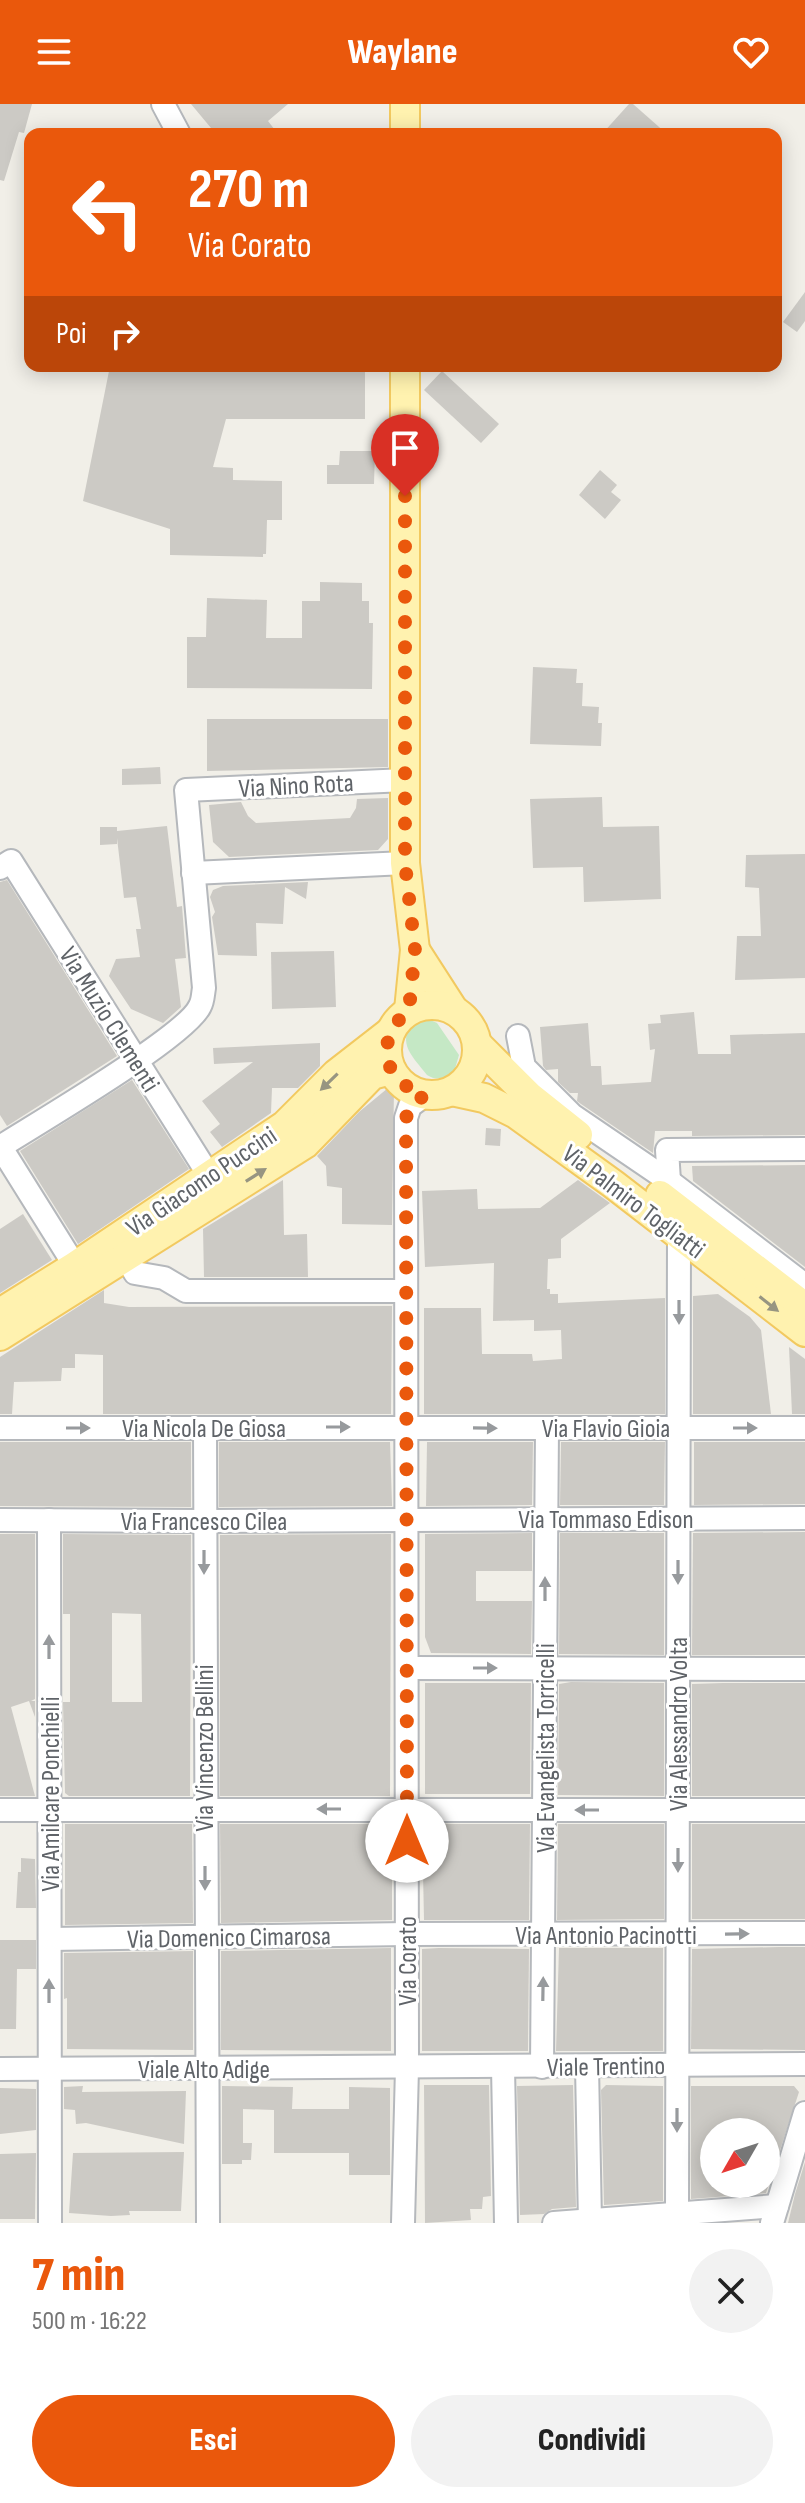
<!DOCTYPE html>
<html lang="it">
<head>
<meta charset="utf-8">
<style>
	:root { --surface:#fff; --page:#f2f2f2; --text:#222; --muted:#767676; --accent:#ea580c }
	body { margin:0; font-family:"Sofia Sans Condensed",sans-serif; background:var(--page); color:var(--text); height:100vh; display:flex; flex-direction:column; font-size:30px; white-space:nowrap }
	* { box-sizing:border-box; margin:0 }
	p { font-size:26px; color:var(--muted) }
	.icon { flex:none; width:44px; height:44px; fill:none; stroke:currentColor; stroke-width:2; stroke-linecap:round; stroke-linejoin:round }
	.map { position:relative; height:2119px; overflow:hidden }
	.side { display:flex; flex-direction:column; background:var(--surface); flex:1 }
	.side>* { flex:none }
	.guide { position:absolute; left:24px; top:24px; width:758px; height:244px; border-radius:16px; box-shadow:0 4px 20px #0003; background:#ea580c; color:#fff; overflow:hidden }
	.needle { width:52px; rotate:231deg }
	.controls { position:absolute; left:700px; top:2014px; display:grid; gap:16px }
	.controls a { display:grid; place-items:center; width:80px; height:80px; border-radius:50%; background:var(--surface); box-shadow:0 4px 20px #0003; font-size:40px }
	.pin { position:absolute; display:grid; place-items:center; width:68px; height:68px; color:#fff; margin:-82px -34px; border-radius:50% 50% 50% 0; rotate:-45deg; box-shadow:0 0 8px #0007 }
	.pin .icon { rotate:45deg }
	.me { position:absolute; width:88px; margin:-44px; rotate:0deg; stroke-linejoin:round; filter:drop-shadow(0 0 6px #0008) }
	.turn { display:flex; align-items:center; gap:28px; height:168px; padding:0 32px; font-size:36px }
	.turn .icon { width:104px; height:104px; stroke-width:2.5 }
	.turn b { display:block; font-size:56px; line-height:68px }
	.then { display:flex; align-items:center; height:76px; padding:0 32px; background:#0003; gap:16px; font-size:30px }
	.round { display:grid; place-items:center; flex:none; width:84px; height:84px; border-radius:42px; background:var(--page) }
	.headline { display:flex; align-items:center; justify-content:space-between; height:136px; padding:0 32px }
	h1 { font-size:48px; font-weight:800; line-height:60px; color:var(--accent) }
	.cta { display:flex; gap:16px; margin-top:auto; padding:16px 32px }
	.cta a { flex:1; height:92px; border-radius:48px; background:var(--accent); color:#fff; font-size:32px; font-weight:800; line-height:92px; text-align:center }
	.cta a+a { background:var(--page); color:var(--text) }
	header { display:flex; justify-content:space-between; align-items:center; height:104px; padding:0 32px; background:var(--accent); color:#fff; font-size:36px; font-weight:800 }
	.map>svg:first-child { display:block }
	.green { fill:#c5e8c5 }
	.building { fill:#cccac5; fill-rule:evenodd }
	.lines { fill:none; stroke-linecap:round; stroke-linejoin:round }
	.minor-casing { stroke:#b5b8bc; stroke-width:26 }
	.major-casing { stroke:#f2c960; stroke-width:32 }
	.minor { stroke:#fff; stroke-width:22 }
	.major { stroke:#fff2af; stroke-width:28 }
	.oneway { fill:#979581 }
	.oneway2 { fill:#979a9d }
	.route { stroke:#ea580c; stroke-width:14; stroke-dasharray:0 25.2 }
	.labels { text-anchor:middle; stroke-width:6; stroke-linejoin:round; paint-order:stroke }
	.street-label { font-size:26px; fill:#5f6368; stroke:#fff }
</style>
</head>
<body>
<header><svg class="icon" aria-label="menu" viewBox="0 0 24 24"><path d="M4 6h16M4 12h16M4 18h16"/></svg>Waylane<svg class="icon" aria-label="heart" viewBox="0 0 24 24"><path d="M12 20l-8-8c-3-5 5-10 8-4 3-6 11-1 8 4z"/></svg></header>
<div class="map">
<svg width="805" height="2119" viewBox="0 0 805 2119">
	<rect width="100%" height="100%" fill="#f1efe8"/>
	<path class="green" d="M428,915L437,919L459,951L454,968C446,975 436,977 427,971C414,954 396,939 413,919Z"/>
	<g class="building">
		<polygon points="0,0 32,0 24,29 19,28 4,77 0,76"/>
		<polygon points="191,0 288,0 268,17 278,30 216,30"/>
		<polygon points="629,0 633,0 667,30 602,30"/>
		<polygon points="805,188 805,217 797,228 783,218"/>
		<polygon points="110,262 365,262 365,315 226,315 213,363 233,364 233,376 282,377 282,416 267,416 266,450 263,450 263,453 170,451 170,425 83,397"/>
		<polygon points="442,267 499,320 481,339 424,286"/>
		<polygon points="340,347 375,347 374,380 327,380 327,361 339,361"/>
		<polygon points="600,366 617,381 611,388 621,396 605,415 579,391"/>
		<polygon points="320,478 362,479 362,497 369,497 369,519 373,519 372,585 187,584 187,533 206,533 207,494 267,496 266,534 302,534 302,497 320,497"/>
		<polygon points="533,563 577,565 576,579 583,579 582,602 599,603 598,619 602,619 601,642 530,640"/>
		<polygon points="207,615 388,615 388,663 207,667"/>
		<polygon points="160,663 161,680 122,681 122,665"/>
		<polygon points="602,693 603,723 659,722 661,795 584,798 583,763 533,764 530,695"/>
		<polygon points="388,694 388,735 378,746 229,753 213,738 209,701 241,698 248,712 256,719 350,714 356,704 357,695"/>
		<polygon points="167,722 177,803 182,802 186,854 175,855 181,903 163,919 131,905 109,872 116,855 140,853 136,825 141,825 136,793 124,794 117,734 117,740 100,741 100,723 117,723 117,727"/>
		<polygon points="805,750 805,874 735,876 737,832 761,832 759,784 745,783 746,751"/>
		<polygon points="7,776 117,952 7,1022 0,1011 0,778"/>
		<polygon points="308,778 306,795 285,783 283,820 256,819 257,852 218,851 212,813 215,808 210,793 213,786 223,782"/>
		<polygon points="334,847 336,903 272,905 271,848"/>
		<polygon points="694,908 698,950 731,950 730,931 805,929 805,1031 692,1032 692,1027 655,1027 653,1049 581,1000 577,997 578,989 570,989 558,978 558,965 546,966 543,962 540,923 588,919 591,962 601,962 602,981 651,978 655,945 650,946 648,920 661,919 660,911"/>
		<polygon points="320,939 320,962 298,984 272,984 271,1009 222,1043 210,1028 220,1020 202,997 253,958 214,960 213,944"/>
		<polygon points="132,976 189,1065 78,1140 20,1047"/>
		<polygon points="394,983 392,1121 342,1120 342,1084 327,1082 326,1062 317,1052 359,1008 388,984"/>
		<polygon points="486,1024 501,1025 500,1042 485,1041"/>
		<polygon points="805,1061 805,1163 693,1077 692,1062"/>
		<polygon points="283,1076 284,1131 307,1130 308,1173 204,1173 203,1125"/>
		<polygon points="578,1076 610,1099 561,1135 561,1154 548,1155 547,1185 550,1185 550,1190 558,1190 558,1199 665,1194 665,1310 424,1310 424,1204 481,1204 482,1250 532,1250 533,1257 562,1255 561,1226 534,1227 534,1216 493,1217 494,1159 425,1163 422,1087 477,1085 478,1105 540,1104"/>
		<polygon points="23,1110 52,1156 0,1189 0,1125"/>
		<polygon points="104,1186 104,1199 129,1203 392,1202 391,1310 103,1310 103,1251 75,1250 75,1264 62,1264 61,1277 14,1278 12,1310 0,1310 0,1253"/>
		<polygon points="718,1190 750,1213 761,1226 771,1310 693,1310 693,1192"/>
		<polygon points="789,1243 805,1255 805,1310 792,1310"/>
		<polygon points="0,1338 191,1338 191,1403 0,1402"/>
		<polygon points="219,1338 390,1338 392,1402 219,1403"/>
		<polygon points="427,1338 533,1338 532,1401 426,1402"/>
		<polygon points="561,1338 665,1338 664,1401 560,1401"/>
		<polygon points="694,1338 805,1338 805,1400 694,1401"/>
		<polygon points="805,1428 805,1551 692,1551 693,1429"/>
		<polygon points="532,1429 532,1467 476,1467 476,1497 532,1497 531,1550 431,1549 425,1533 425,1430"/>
		<polygon points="560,1429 664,1429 664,1551 559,1550"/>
		<polygon points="0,1430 35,1430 35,1595 31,1597 35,1597 35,1613 29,1597 11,1603 35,1692 0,1692"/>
		<path d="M63,1430L191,1431L190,1692H69L65,1689L63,1598H70V1510H63ZM112,1509L141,1510L142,1598H112Z"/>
		<polygon points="391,1430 390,1692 220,1692 220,1431"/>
		<polygon points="571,1578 664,1579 664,1692 558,1691 559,1580"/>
		<polygon points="425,1579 531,1579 530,1690 425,1690"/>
		<polygon points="723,1579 805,1579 805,1692 692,1692 692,1580"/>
		<polygon points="65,1720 192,1720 193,1819 65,1821"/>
		<polygon points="220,1720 392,1720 392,1816 221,1819"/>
		<polygon points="422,1720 530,1720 529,1816 424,1816"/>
		<polygon points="558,1720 664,1720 664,1815 557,1816"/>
		<rect x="692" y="1720" width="113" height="95"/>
		<polygon points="21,1754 35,1755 36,1804 16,1804 18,1768 21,1768"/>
		<polygon points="0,1836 36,1836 36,1865 17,1865 16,1925 0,1925"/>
		<polygon points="779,1843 805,1843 805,1946 691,1945 692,1845"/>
		<polygon points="391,1844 391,1947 221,1946 221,1847"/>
		<polygon points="439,1844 529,1845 528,1947 422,1947 422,1845"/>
		<polygon points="559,1844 663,1844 663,1947 556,1947"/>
		<polygon points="193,1847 193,1946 67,1945 67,1894 64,1895 64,1849"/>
		<polygon points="424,1981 489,1981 491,2092 483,2093 482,2105 470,2105 471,2116 425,2119"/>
		<polygon points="573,1981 576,2103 552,2105 544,2110 520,2111 517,1982"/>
		<polygon points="606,1981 663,1982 663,2097 604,2101 601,1986"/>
		<polygon points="83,1982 82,1988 186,1987 184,2040 86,2019 76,2020 75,2006 64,2005 64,1983"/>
		<polygon points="222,1982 293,1983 292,2005 349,2005 349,1983 390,1984 390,2071 349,2071 349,2049 274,2049 274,2006 243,2005 243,2039 252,2039 251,2056 242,2056 242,2060 222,2060"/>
		<path d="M691,1982H794L799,1988L766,2089L691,2095ZM714,2028H766V2080H714Z"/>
		<polygon points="0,1984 36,1985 36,2026 0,2030"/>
		<polygon points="184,2048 181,2107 129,2107 130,2111 111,2112 69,2109 73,2049"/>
		<polygon points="36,2049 35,2115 0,2115 0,2050"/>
		<polygon points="805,2058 805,2119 788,2119 795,2090"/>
	</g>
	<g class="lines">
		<defs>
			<g id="minor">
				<polyline points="163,0 179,30"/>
				<polyline points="0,764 11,757 210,1073"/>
				<polyline points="193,769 405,759"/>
				<polyline points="518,932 524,963 572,1011 669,1077 805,1181"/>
				<polyline points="0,1042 75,1162"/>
				<path d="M0,1043C36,1020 187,932 200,902C203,897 203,889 204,884L186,686L405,676"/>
				<polyline points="669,1077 667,1046 805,1045"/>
				<polyline points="126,1153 135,1169 164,1174 186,1187 406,1187"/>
				<polyline points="0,1324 805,1324"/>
				<polyline points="205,1324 208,2119"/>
				<polyline points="0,1416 204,1417 805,1414"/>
				<polyline points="49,1416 50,2119"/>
				<polyline points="407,1564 805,1565"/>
				<polyline points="0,1706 805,1706"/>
				<polyline points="50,1835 407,1830 805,1829"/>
				<polyline points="587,1962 590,2119"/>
				<polyline points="503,1963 506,2119"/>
				<polyline points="542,1963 547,1325"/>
				<polyline points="0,1965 805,1960"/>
				<polyline points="677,2110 679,1130"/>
				<polyline points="403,2119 407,1964 406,1014 410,1002 425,991"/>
				<polyline points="554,2119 777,2102"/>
				<polyline points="772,2119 805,2009"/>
			</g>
			<g id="major">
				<polyline points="405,0 405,30"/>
				<polyline points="405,262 405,759 415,846 409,906"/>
				<polyline points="415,846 453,905"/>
				<circle cx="432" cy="946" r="45"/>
				<polyline points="478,941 529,992 578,1031"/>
				<polyline points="452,987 484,994 516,1010 613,1080 805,1228"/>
				<polyline points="660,1091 805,1203"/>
				<polyline points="0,1209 75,1162 285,1021 336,970 390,928"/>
				<polyline points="0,1232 305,1040 372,971 391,966"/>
			</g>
		</defs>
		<use href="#minor" class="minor-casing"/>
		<use href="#major" class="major-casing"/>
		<use href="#minor" class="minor"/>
		<use href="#major" class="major"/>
	</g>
	<defs><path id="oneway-solid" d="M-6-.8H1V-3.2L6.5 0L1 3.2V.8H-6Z" transform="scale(2)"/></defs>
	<g class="oneway">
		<use href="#oneway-solid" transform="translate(329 978) rotate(136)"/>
		<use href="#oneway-solid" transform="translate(256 1071) rotate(-32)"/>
		<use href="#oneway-solid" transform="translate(769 1200) rotate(38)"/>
	</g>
	<g class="oneway2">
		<use href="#oneway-solid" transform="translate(679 1208) rotate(90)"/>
		<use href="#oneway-solid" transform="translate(338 1323)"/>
		<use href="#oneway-solid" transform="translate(78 1324)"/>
		<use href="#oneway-solid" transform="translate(485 1324) rotate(1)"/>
		<use href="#oneway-solid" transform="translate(745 1324)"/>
		<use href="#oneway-solid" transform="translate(204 1458) rotate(90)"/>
		<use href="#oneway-solid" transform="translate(678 1468) rotate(90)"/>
		<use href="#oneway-solid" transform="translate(545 1485) rotate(-90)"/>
		<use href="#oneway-solid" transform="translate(49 1543) rotate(-90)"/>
		<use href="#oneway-solid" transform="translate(485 1564)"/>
		<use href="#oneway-solid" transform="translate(329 1705) rotate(180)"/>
		<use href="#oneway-solid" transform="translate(587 1706) rotate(-180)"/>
		<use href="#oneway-solid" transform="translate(678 1756) rotate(90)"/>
		<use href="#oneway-solid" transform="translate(205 1774) rotate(90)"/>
		<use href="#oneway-solid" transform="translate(737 1830) rotate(-1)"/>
		<use href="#oneway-solid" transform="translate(543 1885) rotate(-89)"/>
		<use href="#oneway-solid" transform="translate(49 1887) rotate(-90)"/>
		<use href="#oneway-solid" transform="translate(677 2016) rotate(90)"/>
	</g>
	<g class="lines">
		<path class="route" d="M405,392V759L415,846L409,906C374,935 381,977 425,991L410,1002L406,1014L407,1737"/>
	</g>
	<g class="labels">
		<g class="street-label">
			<text transform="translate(296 681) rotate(-3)" y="9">Via Nino Rota</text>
			<text transform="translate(110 915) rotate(58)" y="9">Via Muzio Clementi</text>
			<text transform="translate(201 1077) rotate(-34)" y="9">Via Giacomo Puccini</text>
			<text transform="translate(634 1097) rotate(37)" y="9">Via Palmiro Togliatti</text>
			<text x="204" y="1333">Via Nicola De Giosa</text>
			<text x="606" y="1333">Via Flavio Gioia</text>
			<text x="606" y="1424">Via Tommaso Edison</text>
			<text x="204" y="1426">Via Francesco Cilea</text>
			<text transform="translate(678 1620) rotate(-90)" y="9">Via Alessandro Volta</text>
			<text transform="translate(204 1644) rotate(-90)" y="9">Via Vincenzo Bellini</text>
			<text transform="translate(545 1644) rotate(-90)" y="9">Via Evangelista Torricelli</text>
			<text transform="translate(50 1690) rotate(-90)" y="9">Via Amilcare Ponchielli</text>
			<text x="606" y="1840">Via Antonio Pacinotti</text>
			<text transform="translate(229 1833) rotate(-1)" y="9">Via Domenico Cimarosa</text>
			<text transform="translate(407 1857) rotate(-90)" y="9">Via Corato</text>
			<text transform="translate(606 1962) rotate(-1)" y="9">Viale Trentino</text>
			<text x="204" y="1974">Viale Alto Adige</text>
		</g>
	</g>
</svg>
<div class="controls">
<a><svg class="needle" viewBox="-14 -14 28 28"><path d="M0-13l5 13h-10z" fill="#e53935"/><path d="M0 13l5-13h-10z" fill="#767676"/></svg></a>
</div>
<div class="pin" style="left:405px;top:392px;background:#d93025"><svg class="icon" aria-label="arrive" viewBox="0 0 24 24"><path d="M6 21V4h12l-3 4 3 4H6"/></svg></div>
<svg class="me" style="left:407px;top:1737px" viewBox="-20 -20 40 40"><circle r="19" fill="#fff"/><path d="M0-13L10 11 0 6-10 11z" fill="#ea580c"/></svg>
<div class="guide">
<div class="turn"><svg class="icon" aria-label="left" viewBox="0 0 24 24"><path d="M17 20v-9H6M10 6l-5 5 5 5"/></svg><div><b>270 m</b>Via Corato</div></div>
<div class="then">Poi<svg class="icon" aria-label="right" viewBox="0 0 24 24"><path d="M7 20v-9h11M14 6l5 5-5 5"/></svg></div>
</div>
</div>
<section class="side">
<div class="headline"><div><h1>7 min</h1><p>500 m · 16:22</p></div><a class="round"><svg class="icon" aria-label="close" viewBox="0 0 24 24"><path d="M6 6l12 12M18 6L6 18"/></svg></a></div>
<div class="cta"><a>Esci</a><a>Condividi</a></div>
</section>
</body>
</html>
